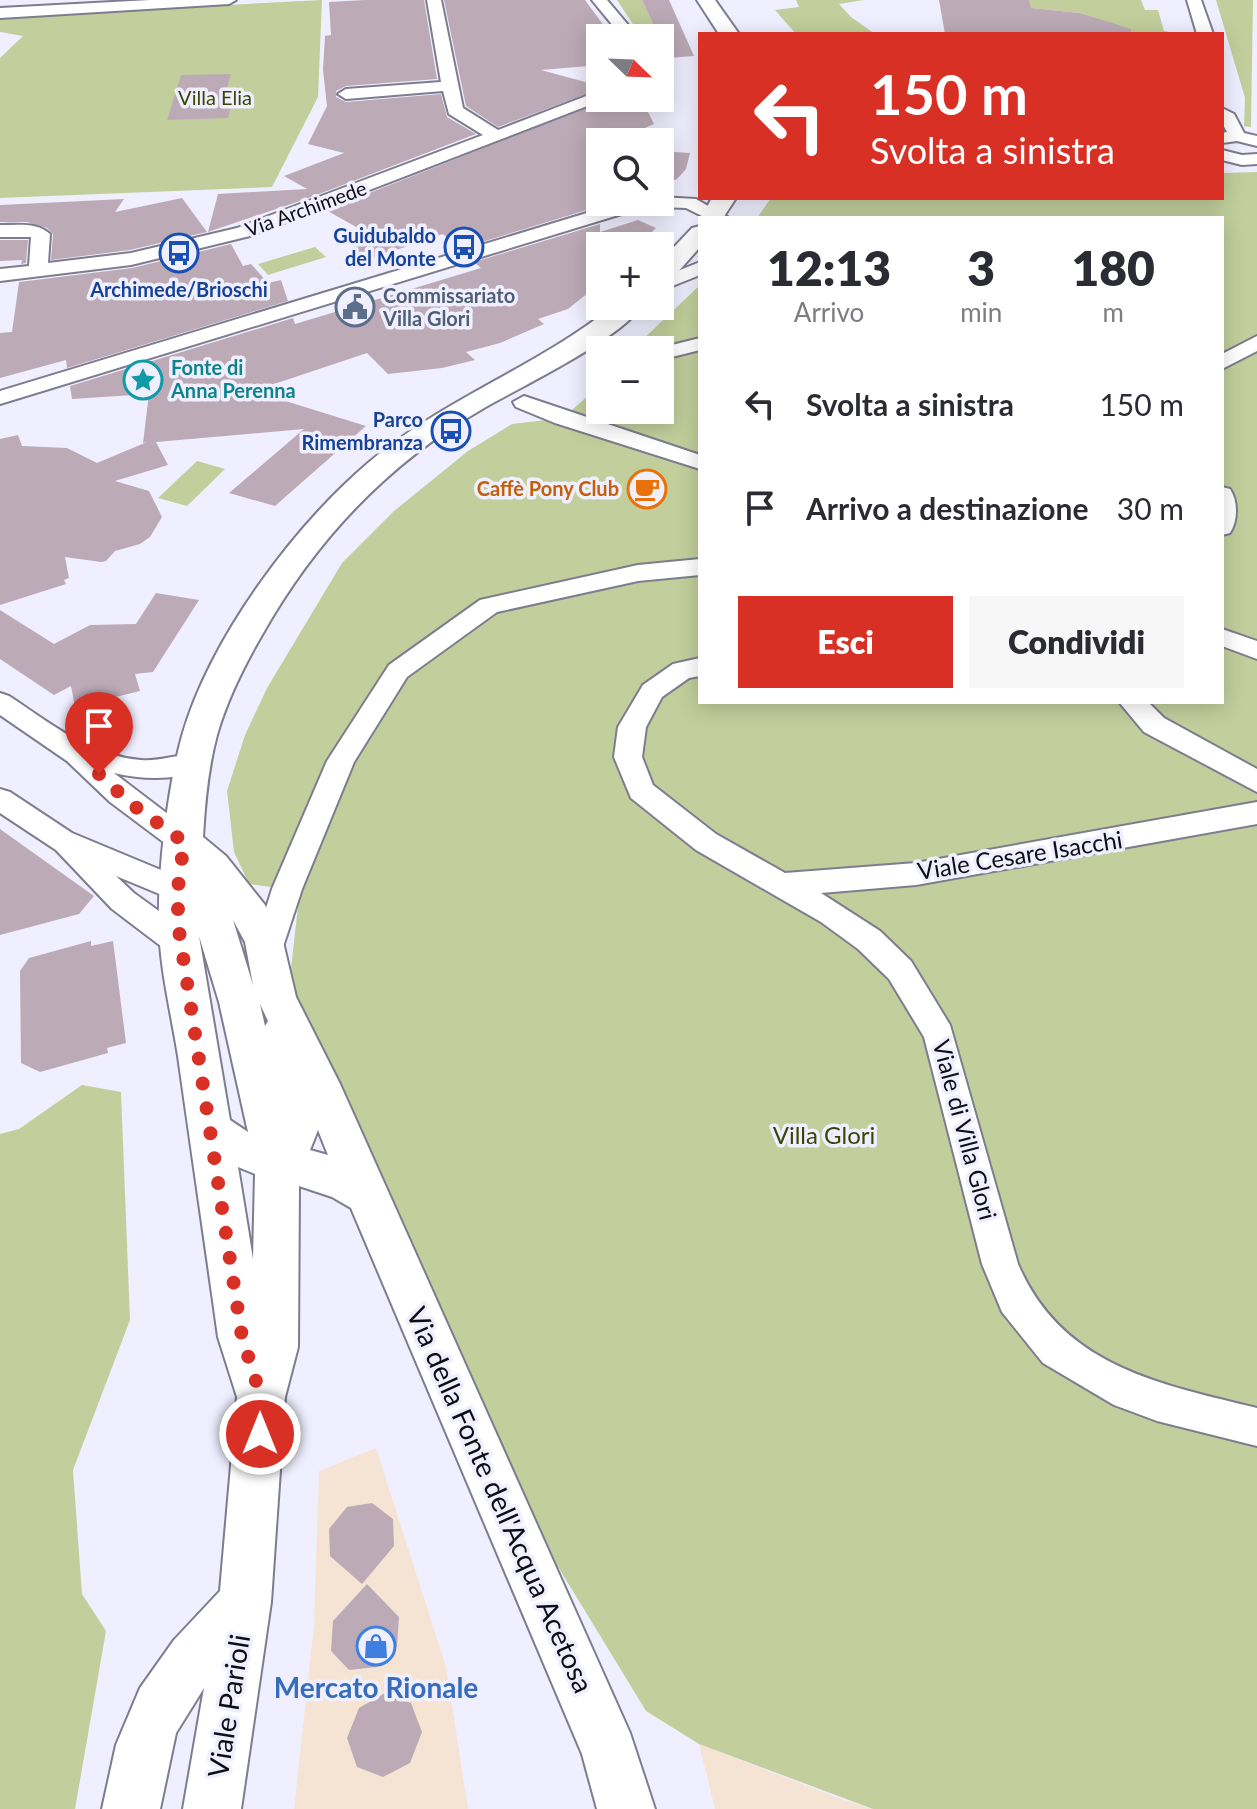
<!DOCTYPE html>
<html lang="it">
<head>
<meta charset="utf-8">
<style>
	:root { --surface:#fff; --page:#f7f7f7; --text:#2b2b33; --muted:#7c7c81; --accent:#d93025 }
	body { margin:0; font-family:Lato,sans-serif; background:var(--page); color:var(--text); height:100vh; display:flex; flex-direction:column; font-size:30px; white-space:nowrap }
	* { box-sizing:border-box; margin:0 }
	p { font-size:26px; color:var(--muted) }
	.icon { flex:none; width:44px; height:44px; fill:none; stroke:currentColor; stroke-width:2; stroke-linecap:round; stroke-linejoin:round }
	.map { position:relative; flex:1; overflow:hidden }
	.panel { position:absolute; left:698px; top:216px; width:526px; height:488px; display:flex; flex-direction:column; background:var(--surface); border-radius:0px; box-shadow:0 4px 20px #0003 }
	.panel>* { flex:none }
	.hud { position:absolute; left:698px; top:32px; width:526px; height:168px; border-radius:0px; box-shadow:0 4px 20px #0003; background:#d93025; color:#fff; overflow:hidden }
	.needle { width:52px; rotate:113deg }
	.tools { position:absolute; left:586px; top:24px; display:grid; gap:16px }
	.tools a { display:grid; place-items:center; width:88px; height:88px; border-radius:0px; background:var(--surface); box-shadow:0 4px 20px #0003; font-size:40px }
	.pin { position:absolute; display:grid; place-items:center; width:68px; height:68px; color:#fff; margin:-82px -34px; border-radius:50% 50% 50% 0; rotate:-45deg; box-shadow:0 0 8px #0007 }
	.pin .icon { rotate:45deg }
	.me { position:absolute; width:88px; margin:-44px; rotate:0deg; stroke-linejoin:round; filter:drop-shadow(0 0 6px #0008) }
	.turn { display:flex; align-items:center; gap:28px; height:168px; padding:0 40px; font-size:36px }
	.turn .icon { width:104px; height:104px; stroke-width:2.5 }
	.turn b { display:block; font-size:56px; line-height:68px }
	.eta { display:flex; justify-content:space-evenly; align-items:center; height:136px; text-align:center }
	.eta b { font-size:48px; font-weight:800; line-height:56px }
	.cta { display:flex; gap:16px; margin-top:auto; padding:16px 40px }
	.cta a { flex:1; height:92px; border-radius:0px; background:var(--accent); color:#fff; font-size:32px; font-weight:800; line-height:92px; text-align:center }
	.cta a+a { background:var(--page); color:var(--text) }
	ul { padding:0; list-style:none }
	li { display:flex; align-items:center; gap:24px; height:104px; padding:0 40px }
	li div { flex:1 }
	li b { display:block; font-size:30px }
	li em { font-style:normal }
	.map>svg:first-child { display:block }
	.commercial { fill:#f5e4d3 }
	.green { fill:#c2cf9c }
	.building { fill:#bcabb7 }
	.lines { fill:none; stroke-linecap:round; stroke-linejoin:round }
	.minor-casing { stroke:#7e7c8e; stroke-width:4 }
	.major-casing { stroke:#7e7c8e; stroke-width:4 }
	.minor { fill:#fff; fill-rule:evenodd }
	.major { fill:#fff; fill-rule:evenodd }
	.route { stroke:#d93025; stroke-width:14; stroke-dasharray:0 25.2 }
	.labels { text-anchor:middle; stroke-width:7; stroke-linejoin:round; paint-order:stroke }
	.far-park-label { font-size:20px; fill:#3a4504; stroke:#f0efff }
	.far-street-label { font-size:20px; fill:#0e0d13; stroke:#f0efff }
	.far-transit-label { font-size:20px; font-weight:bold; fill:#164399; stroke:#f0efff; text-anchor:end }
	.far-service-label { font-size:20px; font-weight:bold; fill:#4e5e75; stroke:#f0efff; text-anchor:start }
	.far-culture-label { font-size:20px; font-weight:bold; fill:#0d838f; stroke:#f0efff; text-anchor:start }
	.far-food-label { font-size:20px; font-weight:bold; fill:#c56008; stroke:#f0efff; text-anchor:end }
	.street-label { font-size:24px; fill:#0e0d13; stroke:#f0efff }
	.park-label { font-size:24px; fill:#3a4504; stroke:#f0efff }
	.near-street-label { font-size:28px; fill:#0e0d13; stroke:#f0efff }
	.near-shop-label { font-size:28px; font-weight:bold; fill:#366cbe; stroke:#f0efff }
</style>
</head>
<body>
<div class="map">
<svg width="1257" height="1809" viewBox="0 0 1257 1809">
	<rect width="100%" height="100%" fill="#f0efff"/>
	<g class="commercial">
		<polygon points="376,1448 446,1667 468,1809 294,1809 314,1625 319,1471"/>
		<polygon points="699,1744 841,1799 873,1809 715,1809"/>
	</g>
	<g class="green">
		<polygon points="322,0 318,97 272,187 0,198 0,58 23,36 0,32 0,17"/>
		<polygon points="617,0 642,0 660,38 642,38"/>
		<polygon points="796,0 864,0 839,4 851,17 875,34 796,34 775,10 799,7"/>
		<polygon points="1029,0 1141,0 1145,10 1158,10 1164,31 1179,34 1118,34 1101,20 1080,13 1030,8"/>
		<polygon points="1216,0 1253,0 1251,127 1244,126 1245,98"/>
		<polygon points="1257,172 1257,1809 873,1809 699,1744 646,1711 546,1547 326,1101 290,977 299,898 287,889 249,884 234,852 227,791 245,735 267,688 342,563 394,511 468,451 512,424 563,418 600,385 600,410 660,410 660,350 639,350 638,344 700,285 700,702 1222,702 1222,218 757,218 771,198 1222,198 1222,173"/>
		<polygon points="315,247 326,257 268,275 258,264"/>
		<polygon points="197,461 225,469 187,506 158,498"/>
		<polygon points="82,1085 121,1092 130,1320 73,1470 82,1594 106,1631 75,1809 0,1809 0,1134 19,1129"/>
	</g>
	<g class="building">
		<polygon points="365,0 424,0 437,79 346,86 336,91 336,97 346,102 441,94 447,117 476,134 306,199 208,232 218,194 307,189 284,176 344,153 308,144 327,106 323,70 325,36 331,35 329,2"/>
		<polygon points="444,0 585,0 613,38 600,38 600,65 541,70 600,86 600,89 498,127 466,106"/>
		<polygon points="642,0 669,0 694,56 669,58"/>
		<polygon points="939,0 1029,0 1031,8 1080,13 1131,29 1131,34 945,34"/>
		<polygon points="231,74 227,88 236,88 228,118 167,120 181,75"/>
		<polygon points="611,98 651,98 647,110 654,124 612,142 600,142 600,202 596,203 600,206 459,249 443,234 367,260 346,239 365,232 326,210"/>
		<polygon points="660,151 690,153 686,169 677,179 660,186"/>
		<polygon points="182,198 207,232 130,250 51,260 53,234 47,228 27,222 0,222 0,205 124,199 115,212"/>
		<polygon points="638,220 656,228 638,246 600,246 600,283 568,309 538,319 544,324 500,343 466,352 475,360 442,368 388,374 367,353 253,391 366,426 275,506 229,493 304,429 156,442 168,465 115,481 149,491 162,517 150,537 140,544 115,551 106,561 101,562 65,557 69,578 64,580 66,584 0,605 0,439 18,435 22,446 67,448 97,463 147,442 143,443 149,394 72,399 70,386 293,318 295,324 481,268 474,262 600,224 600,232"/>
		<polygon points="0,240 28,240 26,263 21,264 22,260 0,261"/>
		<polygon points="231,244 243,266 251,264 268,283 281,280 288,301 67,368 66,360 0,378 0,333 12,332 19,282 132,268"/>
		<polygon points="156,593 199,600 153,672 135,674 140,691 75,707 71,686 54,695 0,659 0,610 54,644 90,625 136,624"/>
		<polygon points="0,829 94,896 79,914 0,935"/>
		<polygon points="91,941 91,946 113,941 126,1043 107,1048 108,1053 40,1072 21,1063 20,971 29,958"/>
		<polygon points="372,1503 393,1519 394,1546 362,1584 330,1556 329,1529 347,1507"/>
		<polygon points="367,1584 399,1617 397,1646 377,1667 349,1670 331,1651 333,1621"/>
		<polygon points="385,1693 411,1703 422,1732 410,1763 383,1777 357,1767 347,1738 359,1708"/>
	</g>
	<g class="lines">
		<defs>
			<g id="minor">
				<polygon points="150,0 236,0 229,4 0,18 0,8"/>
				<path d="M427,0H441L463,108L498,130L594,93L600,92V98H608L250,236L131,265L0,281V269L29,266L31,237H0V225C18,225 37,222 50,234L48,263L131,253L237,228L483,135L449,114L443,91L346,99L338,94L346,89L441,82Z"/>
				<polygon points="592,0 607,0 639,38 623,38"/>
				<polygon points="1187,0 1201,0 1213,34 1197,34"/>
				<polygon points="1222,108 1234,114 1244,133 1257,136 1257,146 1237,141 1222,143 1222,133 1227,132 1222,123"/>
				<polygon points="1222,150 1242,155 1257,154 1257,164 1242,165 1222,160"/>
				<polygon points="660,197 696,199 729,218 706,218 686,208 660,207 651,202 648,206 0,404 0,391 623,202 660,202"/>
				<polygon points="700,262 700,275 660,291 660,278"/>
				<polygon points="1257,336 1257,351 1222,369 1222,354"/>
				<polygon points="700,338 700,350 660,360 660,350 652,350"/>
				<polygon points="614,343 626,350 604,349"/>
				<polygon points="524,396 700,455 700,469 555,423 516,407 513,402"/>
				<path d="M1222,487L1230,489C1238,501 1238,520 1230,533L1222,535Z"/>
				<polygon points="700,559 700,575 638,581 497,612 407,677 354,762 302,889 278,962 267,965 256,962 252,953 272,889 327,761 389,665 480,600 638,565"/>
				<polygon points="1222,629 1257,641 1257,659 1222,646"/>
				<path d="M700,658V676L689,678L662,697L646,727L642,757L653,785L716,834L785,873L916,863L1257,802V824L916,885L821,893L880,931L911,961L950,1025L1018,1264C1062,1367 1160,1384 1257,1408V1446L1157,1421L1114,1405L1043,1363L1002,1312L982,1264L924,1037L889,979L858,949L821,922L696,850L631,798L614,757L618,727L643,685L673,664Z"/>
				<path d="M0,693L9,696C50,723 90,756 141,760C162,762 182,751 203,757L207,764L203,771C173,780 144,780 114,773L194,834L198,842L194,850L184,853L174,850L110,802L67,761L0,715Z"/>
				<polygon points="1119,702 1148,702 1164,718 1257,769 1257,792 1144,732"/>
				<polygon points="0,789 10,792 72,833 209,890 213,898 209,906 198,910 116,876 134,893 192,935 196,944 192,953 181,956 170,953 112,909 56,850 0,813"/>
			</g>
			<g id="major">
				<polygon points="697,0 715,0 739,34 719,34"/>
				<polygon points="712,198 736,198 723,218 700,219"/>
				<polygon points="700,226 700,247 669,282 660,284 660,262 692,228"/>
				<path d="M613,306H642C617,341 524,385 484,408C388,463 316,539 262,635C244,666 227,700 217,735C208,768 205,802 203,837L226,856L265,905L283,942L296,997L340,1084L630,1733L655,1809H597L582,1754L351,1208L332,1197L299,1186L298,1347L285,1397L271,1602L241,1809H183L204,1688L176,1733L160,1809H102L116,1745L140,1688L174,1640L220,1591L237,1397L218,1337C205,1243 191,1149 178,1056C171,1012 159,965 159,921C158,869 168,786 182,736C210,639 292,528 368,463C443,399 537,367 613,306ZM233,920L245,942L253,985ZM199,936L219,1002L248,1132L230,1120ZM260,1004L268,1021L265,1026ZM318,1130L328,1155L310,1150ZM238,1167L255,1174L253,1259Z"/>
			</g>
		</defs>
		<use href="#minor" class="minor-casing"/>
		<use href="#major" class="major-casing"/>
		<use href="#minor" class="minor"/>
		<use href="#major" class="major"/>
	</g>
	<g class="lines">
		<polyline class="route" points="99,774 130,803 184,842 178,888 178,924 242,1337 261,1397 260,1434"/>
	</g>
	<defs>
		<symbol id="bus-ring" viewBox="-11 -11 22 22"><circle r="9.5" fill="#f0efff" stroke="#1a4fb4" stroke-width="1.5"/><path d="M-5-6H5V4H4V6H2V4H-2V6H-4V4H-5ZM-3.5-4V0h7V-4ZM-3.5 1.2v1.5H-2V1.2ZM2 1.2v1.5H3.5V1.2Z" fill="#1a4fb4"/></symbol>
		<symbol id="civic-ring" viewBox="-11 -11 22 22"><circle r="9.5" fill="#f0efff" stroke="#5c6f8a" stroke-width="1.5"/><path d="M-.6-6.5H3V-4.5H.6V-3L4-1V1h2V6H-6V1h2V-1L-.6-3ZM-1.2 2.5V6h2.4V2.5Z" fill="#5c6f8a"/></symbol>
		<symbol id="sight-ring" viewBox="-11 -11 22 22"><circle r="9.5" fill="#f0efff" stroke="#0f9aa8" stroke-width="1.5"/><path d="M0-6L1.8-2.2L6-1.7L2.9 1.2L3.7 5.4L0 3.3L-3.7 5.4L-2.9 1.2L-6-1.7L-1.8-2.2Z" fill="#0f9aa8"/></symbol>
		<symbol id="cafe-ring" viewBox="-11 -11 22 22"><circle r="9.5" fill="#f0efff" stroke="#e8710a" stroke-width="1.5"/><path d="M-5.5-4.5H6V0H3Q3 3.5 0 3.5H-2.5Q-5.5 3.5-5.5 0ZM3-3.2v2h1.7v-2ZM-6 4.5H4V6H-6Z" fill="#e8710a"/></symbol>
		<symbol id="shop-ring" viewBox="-11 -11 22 22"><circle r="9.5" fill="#f0efff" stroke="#3f7fe0" stroke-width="1.5"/><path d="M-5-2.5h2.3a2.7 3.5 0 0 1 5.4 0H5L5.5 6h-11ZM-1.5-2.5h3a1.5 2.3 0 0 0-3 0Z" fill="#3f7fe0"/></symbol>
	</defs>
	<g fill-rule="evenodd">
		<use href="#bus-ring" x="442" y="225" width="44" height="44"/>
		<use href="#bus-ring" x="157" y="231" width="44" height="44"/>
		<use href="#civic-ring" x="333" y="285" width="44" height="44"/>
		<use href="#sight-ring" x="121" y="358" width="44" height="44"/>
		<use href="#bus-ring" x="429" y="409" width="44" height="44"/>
		<use href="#cafe-ring" x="625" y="467" width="44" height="44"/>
		<use href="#shop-ring" x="354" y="1624" width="44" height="44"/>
	</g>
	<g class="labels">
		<g class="far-park-label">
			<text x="215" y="105">Villa Elia</text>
		</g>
		<g class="far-street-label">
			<text transform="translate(306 209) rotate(-20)" y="7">Via Archimede</text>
		</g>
		<g class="far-transit-label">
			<text x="436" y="243">Guidubaldo<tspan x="436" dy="23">del Monte</tspan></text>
			<text x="179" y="297" text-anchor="middle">Archimede/Brioschi</text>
			<text x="423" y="427">Parco<tspan x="423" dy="23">Rimembranza</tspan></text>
		</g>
		<g class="far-service-label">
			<text x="383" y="303">Commissariato<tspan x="383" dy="23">Villa Glori</tspan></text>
		</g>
		<g class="far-culture-label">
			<text x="171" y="375">Fonte di<tspan x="171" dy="23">Anna Perenna</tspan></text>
		</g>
		<g class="far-food-label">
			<text x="619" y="496">Caffè Pony Club</text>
		</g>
		<g class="street-label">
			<text transform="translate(1020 856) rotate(-9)" y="8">Viale Cesare Isacchi</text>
			<text transform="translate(964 1130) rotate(75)" y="8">Viale di Villa Glori</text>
		</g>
		<g class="park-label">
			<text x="824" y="1144">Villa Glori</text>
		</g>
		<g class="near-street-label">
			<text transform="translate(500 1500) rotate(66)" y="10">Via della Fonte dell'Acqua Acetosa</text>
			<text transform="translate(229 1706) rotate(-81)" y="10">Viale Parioli</text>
		</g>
		<g class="near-shop-label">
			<text x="376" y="1698">Mercato Rionale</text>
		</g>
	</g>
</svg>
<div class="tools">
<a><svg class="needle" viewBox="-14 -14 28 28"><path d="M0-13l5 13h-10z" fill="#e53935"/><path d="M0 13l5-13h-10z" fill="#7c7c81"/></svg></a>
<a><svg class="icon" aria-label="search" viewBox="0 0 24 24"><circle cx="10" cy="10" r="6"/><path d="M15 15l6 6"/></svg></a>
<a>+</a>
<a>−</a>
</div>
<div class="pin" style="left:99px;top:774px;background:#d93025"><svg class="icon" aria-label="arrive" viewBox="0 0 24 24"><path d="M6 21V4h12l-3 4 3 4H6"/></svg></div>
<svg class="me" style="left:260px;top:1434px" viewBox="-20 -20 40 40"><circle r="17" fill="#d93025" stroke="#fff" stroke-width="3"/><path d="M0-11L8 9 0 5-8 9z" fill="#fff"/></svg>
<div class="hud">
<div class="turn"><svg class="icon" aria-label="left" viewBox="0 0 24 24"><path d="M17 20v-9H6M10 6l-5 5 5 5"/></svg><div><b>150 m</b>Svolta a sinistra</div></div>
</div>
<section class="panel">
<div class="eta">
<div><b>12:13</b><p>Arrivo</p></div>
<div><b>3</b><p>min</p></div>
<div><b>180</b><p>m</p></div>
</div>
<ul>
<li><svg class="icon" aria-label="left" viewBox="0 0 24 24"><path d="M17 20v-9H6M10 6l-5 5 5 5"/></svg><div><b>Svolta a sinistra</b></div><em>150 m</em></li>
<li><svg class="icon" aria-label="arrive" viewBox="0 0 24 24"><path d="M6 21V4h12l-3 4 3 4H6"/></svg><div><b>Arrivo a destinazione</b></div><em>30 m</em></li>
</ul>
<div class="cta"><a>Esci</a><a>Condividi</a></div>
</section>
</div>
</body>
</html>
